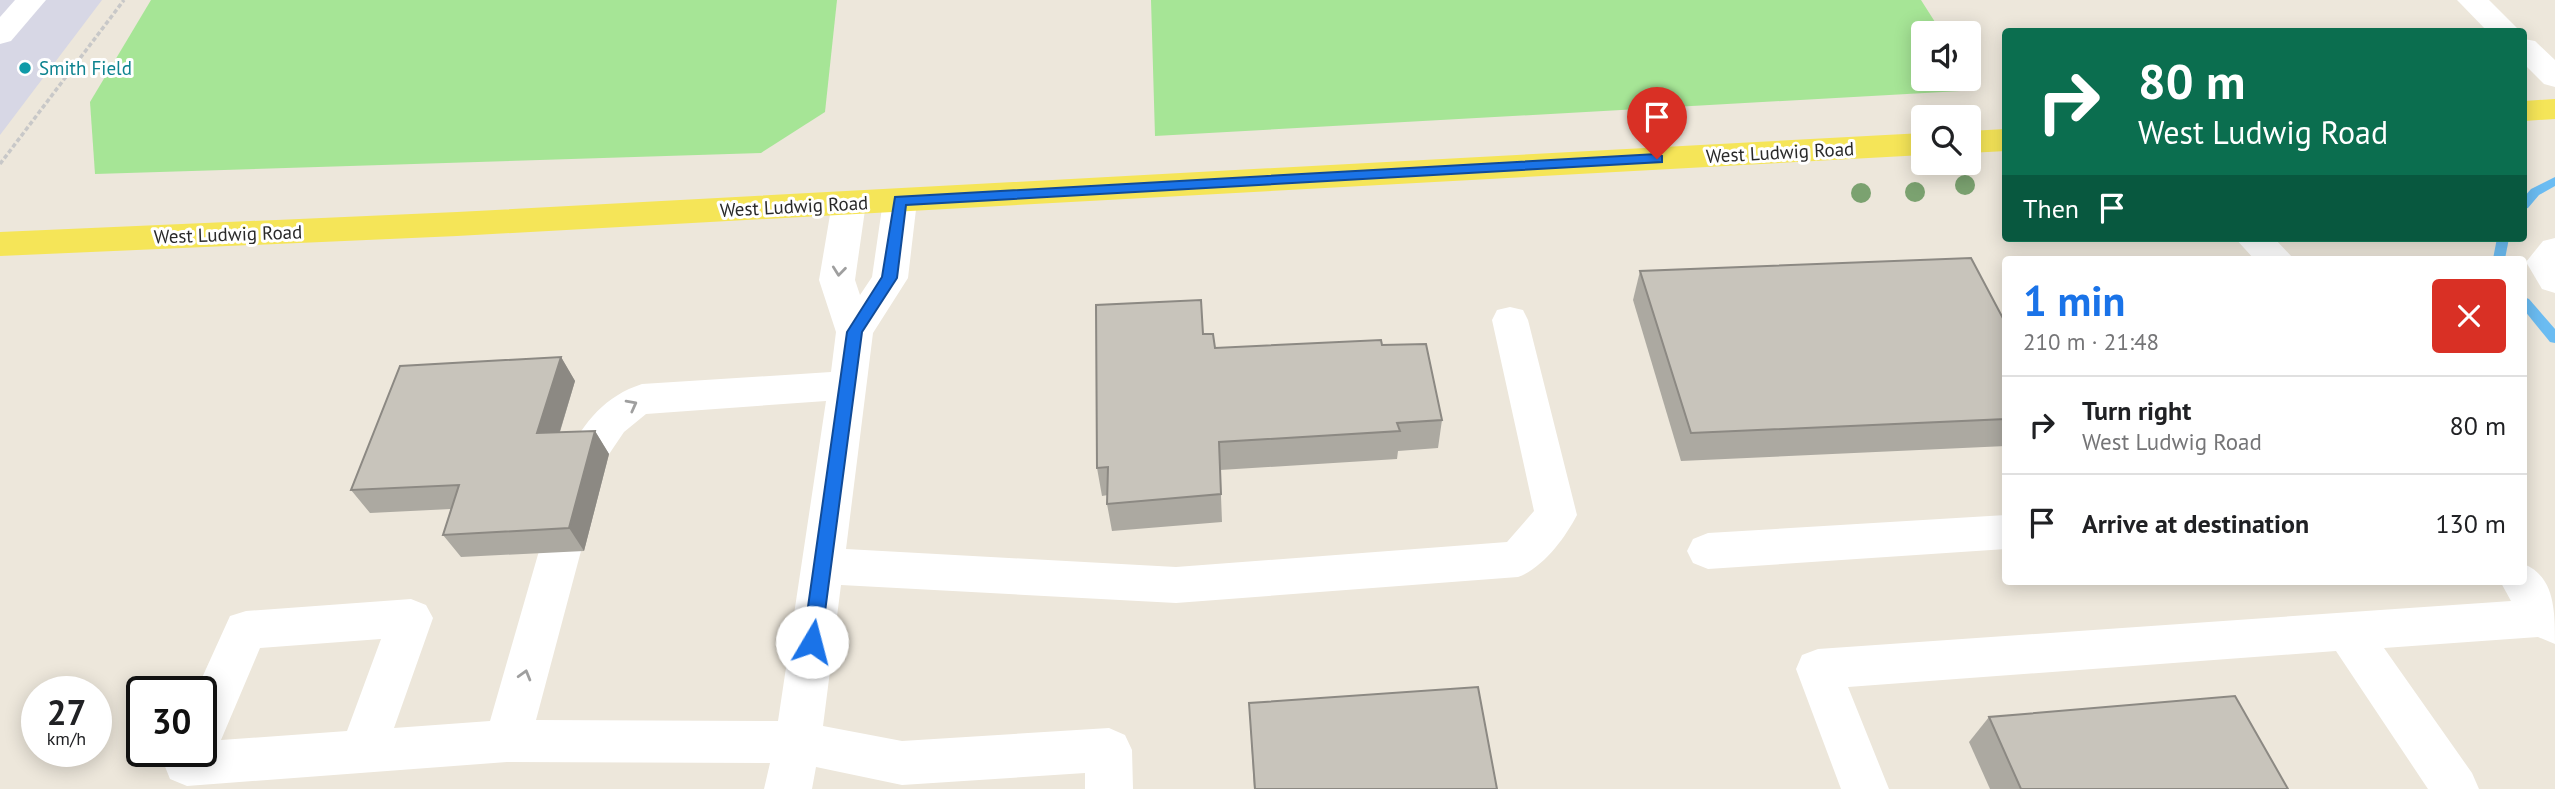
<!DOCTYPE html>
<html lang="en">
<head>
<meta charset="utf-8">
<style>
	:root { --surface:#fff; --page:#f6f6f6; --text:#202124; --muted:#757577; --line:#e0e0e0; --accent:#1a73e8 }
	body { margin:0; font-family:"PT Sans",sans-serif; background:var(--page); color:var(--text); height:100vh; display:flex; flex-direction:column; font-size:26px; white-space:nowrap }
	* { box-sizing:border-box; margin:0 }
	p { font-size:23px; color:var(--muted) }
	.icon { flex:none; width:38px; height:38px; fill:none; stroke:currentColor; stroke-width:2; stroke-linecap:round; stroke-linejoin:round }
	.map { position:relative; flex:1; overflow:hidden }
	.sheet { position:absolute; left:2002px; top:256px; width:525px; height:329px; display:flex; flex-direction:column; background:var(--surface); border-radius:7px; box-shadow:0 4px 18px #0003 }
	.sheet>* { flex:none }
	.top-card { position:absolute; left:2002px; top:28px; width:525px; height:214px; border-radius:7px; box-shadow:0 4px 18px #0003; background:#0b6e4f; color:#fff; overflow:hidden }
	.tools { position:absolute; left:1911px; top:21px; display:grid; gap:14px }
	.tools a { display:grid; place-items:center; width:70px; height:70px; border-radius:7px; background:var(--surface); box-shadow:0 4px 18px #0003; font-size:35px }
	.speed { position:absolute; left:21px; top:676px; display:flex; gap:14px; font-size:35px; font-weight:700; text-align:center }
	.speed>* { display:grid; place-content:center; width:91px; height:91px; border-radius:50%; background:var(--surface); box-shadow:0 4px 18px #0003; line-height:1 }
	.speed small { font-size:18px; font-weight:400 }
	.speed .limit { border:4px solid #111; border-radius:10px; background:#fff; color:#111 }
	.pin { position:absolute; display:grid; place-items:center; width:60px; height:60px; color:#fff; margin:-72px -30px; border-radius:50% 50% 50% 0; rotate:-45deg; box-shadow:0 0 7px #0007 }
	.pin .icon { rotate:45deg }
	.me { position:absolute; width:77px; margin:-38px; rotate:8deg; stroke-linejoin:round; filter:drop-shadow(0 0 5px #0008) }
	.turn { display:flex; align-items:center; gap:24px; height:147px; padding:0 21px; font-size:32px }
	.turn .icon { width:91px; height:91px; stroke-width:2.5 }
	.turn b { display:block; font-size:49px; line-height:60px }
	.then { display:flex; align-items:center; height:66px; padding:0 21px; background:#0003; gap:14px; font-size:26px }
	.round { display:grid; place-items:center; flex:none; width:74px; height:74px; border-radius:7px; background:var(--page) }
	.summary { display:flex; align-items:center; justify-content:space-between; height:119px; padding:0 21px }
	h1 { font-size:42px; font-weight:700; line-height:52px; color:var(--accent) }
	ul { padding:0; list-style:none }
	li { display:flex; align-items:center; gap:21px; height:98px; padding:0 21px; border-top:2px solid var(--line) }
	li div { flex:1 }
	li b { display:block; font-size:26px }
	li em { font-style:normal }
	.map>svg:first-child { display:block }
	.airport { fill:#d7d7e5 }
	.green { fill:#a6e596 }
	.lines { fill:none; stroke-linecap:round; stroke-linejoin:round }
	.stream { fill:#6bbcf2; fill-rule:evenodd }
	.path { stroke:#c8c8c8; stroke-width:3.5; stroke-dasharray:4.5 2.5; stroke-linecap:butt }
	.minor { fill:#fff; fill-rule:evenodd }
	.major { fill:#f5e558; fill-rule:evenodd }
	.tree { fill:#7ba270 }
	.wall { fill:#aca9a1 }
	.shaded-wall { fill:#8c8983 }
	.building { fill:#c8c4bb; stroke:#8c8983; stroke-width:2 }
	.oneway { stroke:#9f9f9f }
	.route { fill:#1a73e8; stroke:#114b97; stroke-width:2 }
	.culture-dot { fill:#0f9aa8; stroke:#fff; stroke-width:2.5 }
	.labels { text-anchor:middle; stroke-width:6; stroke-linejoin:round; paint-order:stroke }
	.culture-label { font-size:19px; fill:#0d838f; stroke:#fff; text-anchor:start }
	.street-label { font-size:19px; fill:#2a2a2a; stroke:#fff }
</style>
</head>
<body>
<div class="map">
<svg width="2555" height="789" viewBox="0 0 2555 789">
	<rect width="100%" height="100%" fill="#ede7db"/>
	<polygon class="airport" points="0,0 102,0 0,135"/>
	<g class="green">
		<polygon points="151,0 837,0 825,112 761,153 95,174 90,102"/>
		<polygon points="1151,0 1921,0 1942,33 1923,33 1923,79 1969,79 1969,75 1978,90 1155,136"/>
	</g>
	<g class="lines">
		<g class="stream">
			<polygon points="2555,177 2555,186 2539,195 2528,208 2524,209 2524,197 2531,189"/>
			<polygon points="2497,238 2509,238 2505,259 2493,259"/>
			<polygon points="2524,297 2529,299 2555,329 2555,343 2550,342 2524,310"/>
		</g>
		<polyline class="path" points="0,164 124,0"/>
		<g class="minor">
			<polygon points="15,0 46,0 11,41 0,44 0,17"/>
			<polygon points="2457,0 2489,0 2521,32 2488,32"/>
			<polygon points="2524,39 2535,41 2555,60 2555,87 2544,84 2524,64"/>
			<path d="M900,189L912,193L917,201L908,278L873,333L846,549L1176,567L1507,542L1534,511L1492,320L1497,310L1510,307L1523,310L1528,320L1577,515C1565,538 1543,568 1518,577L1176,603L841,585L823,726L902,741L1109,728L1125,735L1132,750L1133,789H1085V773L902,785L816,767L812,789H764L770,763L507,762L187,786L170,779L164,764L169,751H201V691H196L230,616L246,611L411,599L426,605L433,618L394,728L490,721L539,551L545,539L560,533L575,539L581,551L536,720L778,721L826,401L646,414L624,432L601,466L587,471L573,466L567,455C585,421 605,396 642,384L831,372L836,332L819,280L832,203L837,195L849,191L861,195L866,203L855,280L860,295L872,277L883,201L888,193ZM381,639L347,731L221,740L260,648Z"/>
			<polygon points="2235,238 2274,238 2294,259 2254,259"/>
			<polygon points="2555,238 2555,293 2542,289 2526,262 2543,241"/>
			<polygon points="2006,515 2006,549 1708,569 1693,563 1687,551 1693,539 1708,533"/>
			<path d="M2524,564C2555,577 2555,611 2555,644L2538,637L2384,648L2472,773L2479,789H2428L2336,651L1848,687L1889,789H1841L1796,669L1802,655L1818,649L2511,601L2500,581H2524Z"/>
		</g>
		<g class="major">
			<polygon points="2555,99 2555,119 2524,121 2524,101"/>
			<polygon points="2006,129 2006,151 1969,153 1969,131"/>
			<polygon points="1923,133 1923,155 457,236 0,256 0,232 457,212"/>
		</g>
	</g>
	<g class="tree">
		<circle cx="1965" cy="185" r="10"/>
		<circle cx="1915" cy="192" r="10"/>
		<circle cx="1861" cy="193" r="10"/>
	</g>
	<g class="wall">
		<polygon points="1640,271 2006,324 2006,446 1681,461 1633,300"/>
		<polygon points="1203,334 1215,348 1382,345 1442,420 1438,448 1398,451 1397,459 1220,470 1222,522 1112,531 1107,504 1108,495 1102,496 1097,468"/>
		<polygon points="561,357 575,381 560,432 595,431 609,454 584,551 461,557 443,535 451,509 370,513 351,490"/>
		<polygon points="1249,703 1497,789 1254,789"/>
		<polygon points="1989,717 2288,789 1990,789 1969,742"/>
	</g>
	<g class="shaded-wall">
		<polygon points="561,357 575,381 552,457 537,433"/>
		<polygon points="595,431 609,454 584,551 569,528"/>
	</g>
	<g class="building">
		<polygon points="1971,258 2006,324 2006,419 1691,433 1640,271"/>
		<polygon points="1201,300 1203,334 1213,334 1215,348 1381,340 1382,345 1426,344 1442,420 1397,423 1400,431 1219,442 1221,494 1107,504 1108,467 1097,468 1096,305"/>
		<polygon points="561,357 537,433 595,431 569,528 443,535 459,485 351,490 400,366"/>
		<polygon points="1478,687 1497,789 1255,789 1249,703"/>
		<polygon points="2235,696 2288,789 2021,789 1989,717"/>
	</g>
	<defs><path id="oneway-chevron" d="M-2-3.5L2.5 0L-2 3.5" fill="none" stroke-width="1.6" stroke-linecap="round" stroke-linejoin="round" transform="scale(1.75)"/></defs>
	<g class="oneway">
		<use href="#oneway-chevron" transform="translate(839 271) rotate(96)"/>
		<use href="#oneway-chevron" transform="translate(632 405) rotate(-28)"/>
		<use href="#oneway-chevron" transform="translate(525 675) rotate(-74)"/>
	</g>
	<polygon class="route" points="1657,154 1662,156 1662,162 906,205 897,278 862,332 821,642 819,647 806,647 803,642 847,332 882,277 895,197"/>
	<circle class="culture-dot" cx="25" cy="68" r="7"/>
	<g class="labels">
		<g class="culture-label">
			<text x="39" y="75">Smith Field</text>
		</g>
		<g class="street-label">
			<text transform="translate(1780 152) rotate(-3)" y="7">West Ludwig Road</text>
			<text transform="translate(794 206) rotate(-3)" y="7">West Ludwig Road</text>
			<text transform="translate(228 234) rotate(-2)" y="7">West Ludwig Road</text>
		</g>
	</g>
</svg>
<div class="tools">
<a><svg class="icon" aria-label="sound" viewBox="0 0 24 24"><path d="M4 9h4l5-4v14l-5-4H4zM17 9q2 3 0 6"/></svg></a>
<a><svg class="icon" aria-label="search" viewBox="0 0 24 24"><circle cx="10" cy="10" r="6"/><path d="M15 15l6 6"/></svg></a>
</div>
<div class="speed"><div>27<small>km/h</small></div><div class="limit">30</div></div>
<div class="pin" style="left:1657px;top:159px;background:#d93025"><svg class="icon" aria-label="arrive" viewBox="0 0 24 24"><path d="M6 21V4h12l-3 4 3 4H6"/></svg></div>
<svg class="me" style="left:812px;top:642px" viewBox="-20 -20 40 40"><circle r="19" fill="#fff"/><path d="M0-13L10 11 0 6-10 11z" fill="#1a73e8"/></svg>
<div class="top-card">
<div class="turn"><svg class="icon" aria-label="right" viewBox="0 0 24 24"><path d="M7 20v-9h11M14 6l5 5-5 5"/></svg><div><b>80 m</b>West Ludwig Road</div></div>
<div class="then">Then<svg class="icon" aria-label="arrive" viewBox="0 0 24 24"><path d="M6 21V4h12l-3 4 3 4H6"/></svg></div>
</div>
<section class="sheet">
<div class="summary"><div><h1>1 min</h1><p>210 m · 21:48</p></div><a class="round" style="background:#d93025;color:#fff"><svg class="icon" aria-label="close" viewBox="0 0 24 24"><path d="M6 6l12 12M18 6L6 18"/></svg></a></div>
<ul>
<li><svg class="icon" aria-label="right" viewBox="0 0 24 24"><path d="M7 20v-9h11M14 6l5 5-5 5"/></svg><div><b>Turn right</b><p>West Ludwig Road</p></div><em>80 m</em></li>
<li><svg class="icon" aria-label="arrive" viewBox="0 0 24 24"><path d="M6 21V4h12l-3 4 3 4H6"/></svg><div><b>Arrive at destination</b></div><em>130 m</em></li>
</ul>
</section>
</div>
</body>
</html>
